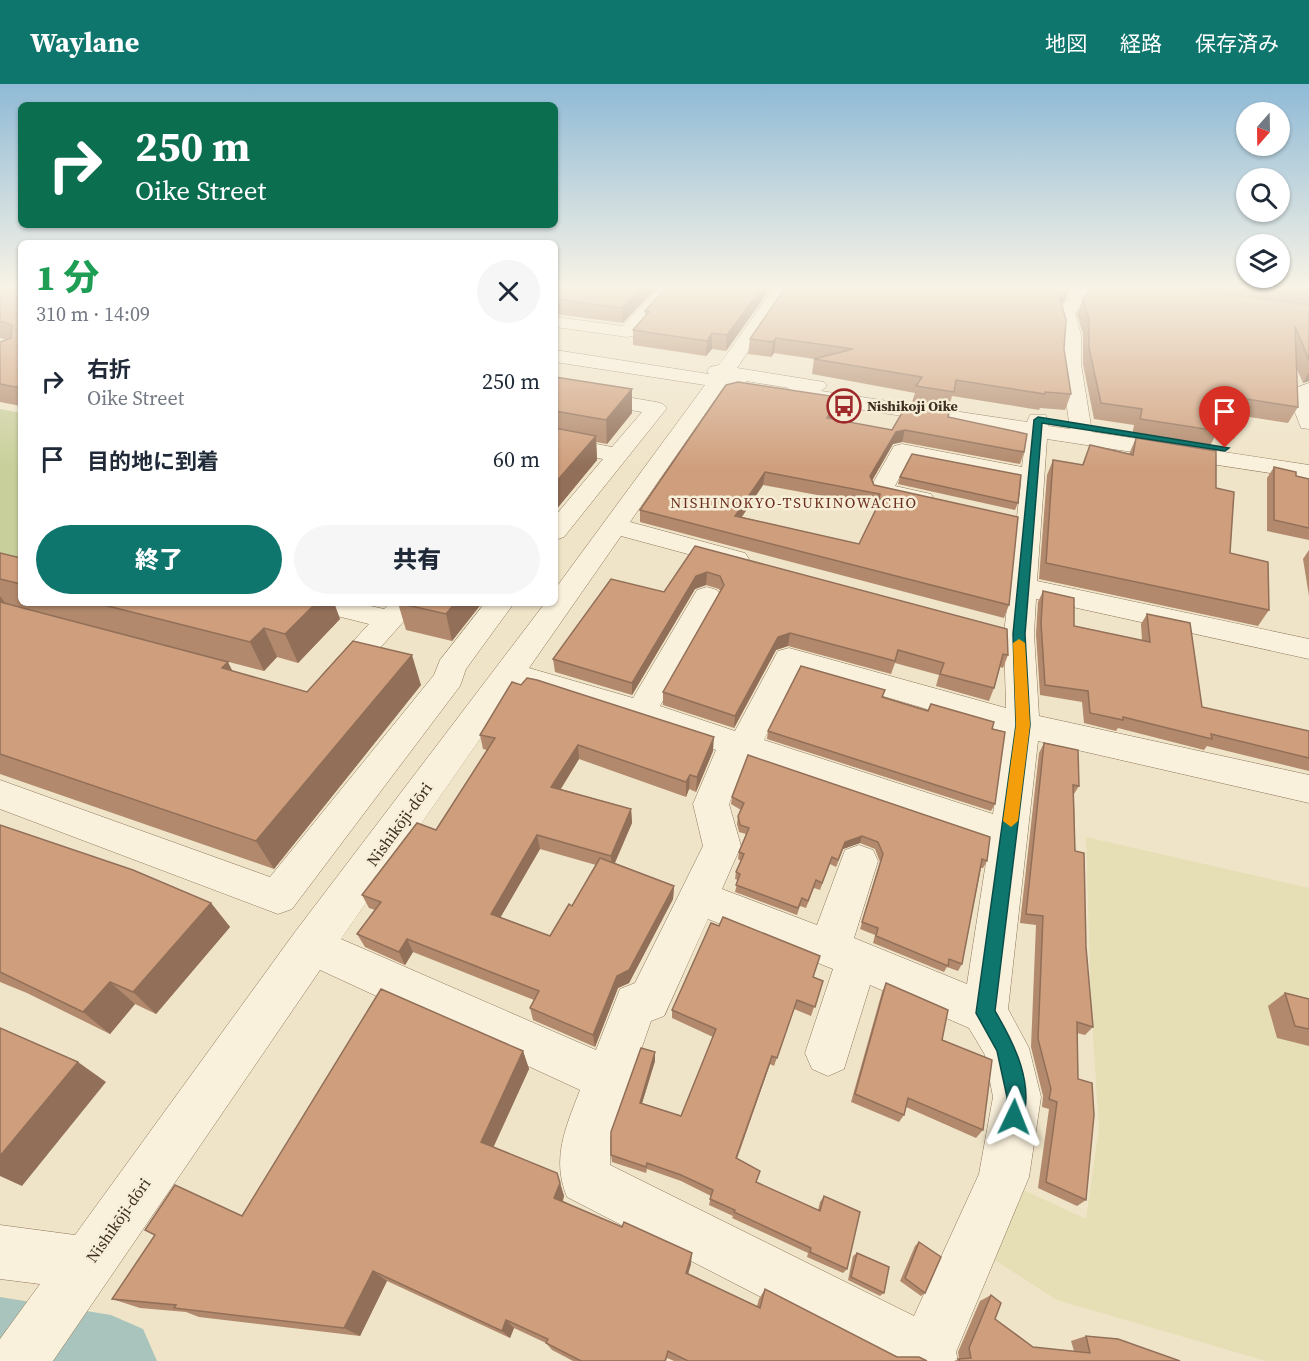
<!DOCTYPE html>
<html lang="ja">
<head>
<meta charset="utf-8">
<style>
	:root { --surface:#fff; --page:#f6f6f7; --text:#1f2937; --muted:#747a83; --accent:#0f766e }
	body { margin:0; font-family:"Source Serif 4","Noto Sans JP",serif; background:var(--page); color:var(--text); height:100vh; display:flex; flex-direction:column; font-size:22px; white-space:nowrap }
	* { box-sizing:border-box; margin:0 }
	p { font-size:20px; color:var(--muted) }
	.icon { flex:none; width:33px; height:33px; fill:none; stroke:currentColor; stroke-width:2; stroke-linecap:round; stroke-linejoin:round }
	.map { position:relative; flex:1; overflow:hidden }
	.panel { position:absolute; left:18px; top:156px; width:540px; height:366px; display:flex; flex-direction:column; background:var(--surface); border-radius:9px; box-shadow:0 2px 4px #0004 }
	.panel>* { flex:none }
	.hud { position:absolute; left:18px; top:18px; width:540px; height:126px; border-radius:9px; box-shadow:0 2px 4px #0004; background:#0b6e4f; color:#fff; overflow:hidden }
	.needle { width:39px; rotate:200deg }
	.tools { position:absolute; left:1236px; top:18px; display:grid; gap:12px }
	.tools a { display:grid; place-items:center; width:54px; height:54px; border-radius:50%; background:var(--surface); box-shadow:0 2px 4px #0004; font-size:30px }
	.pin { position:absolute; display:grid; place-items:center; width:51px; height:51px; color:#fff; margin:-62px -26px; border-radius:50% 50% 50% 0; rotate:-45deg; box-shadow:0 0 6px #0007 }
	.pin .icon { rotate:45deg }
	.me { position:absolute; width:66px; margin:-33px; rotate:2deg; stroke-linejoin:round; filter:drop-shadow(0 0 4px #0008) }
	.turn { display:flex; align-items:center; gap:21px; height:126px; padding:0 18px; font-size:27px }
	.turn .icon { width:78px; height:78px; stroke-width:2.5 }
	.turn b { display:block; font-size:42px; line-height:51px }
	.round { display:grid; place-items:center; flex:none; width:63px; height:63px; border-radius:32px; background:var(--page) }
	.head { display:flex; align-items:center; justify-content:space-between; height:102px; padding:0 18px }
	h1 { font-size:36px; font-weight:800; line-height:45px; color:#1e9e55 }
	.primary-button { display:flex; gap:12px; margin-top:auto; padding:12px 18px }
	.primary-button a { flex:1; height:69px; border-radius:36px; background:var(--accent); color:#fff; font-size:24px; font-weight:800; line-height:69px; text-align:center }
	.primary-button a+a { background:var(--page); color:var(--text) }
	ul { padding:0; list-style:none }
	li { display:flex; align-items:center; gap:18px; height:78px; padding:0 18px }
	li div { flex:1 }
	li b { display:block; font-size:22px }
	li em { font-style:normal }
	header { display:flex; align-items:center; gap:36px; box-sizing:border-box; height:84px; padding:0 30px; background:var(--accent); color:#fff }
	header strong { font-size:28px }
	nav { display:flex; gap:33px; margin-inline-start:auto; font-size:21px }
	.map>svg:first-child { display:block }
	.farmland { fill:#e6deb5 }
	.green { fill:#c9cf9b }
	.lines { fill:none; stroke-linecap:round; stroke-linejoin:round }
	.river { fill:#a9c4bc; fill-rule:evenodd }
	.minor-casing { stroke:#8d765c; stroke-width:1 }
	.minor { fill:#faf1dc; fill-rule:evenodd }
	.wall { fill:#b2896c; fill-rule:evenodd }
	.shaded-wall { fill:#916f58 }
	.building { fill:#cf9f7d; stroke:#916f58; stroke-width:1.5; fill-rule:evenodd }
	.route { fill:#0f766e; stroke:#0a4d48; stroke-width:1.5 }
	.slow { fill:#f59e0b }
	.labels { text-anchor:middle; stroke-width:5; stroke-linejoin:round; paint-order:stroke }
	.far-poi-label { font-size:14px; font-weight:bold; fill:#3d2e20; stroke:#f7eed8; text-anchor:start }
	.far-neighbourhood-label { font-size:15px; letter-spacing:1.5px; fill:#6b2e1e; stroke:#f7eed8 }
	.street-label { font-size:16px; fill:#3d2e20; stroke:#f7eed8 }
</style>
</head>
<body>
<header>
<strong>Waylane</strong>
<nav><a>地図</a><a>経路</a><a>保存済み</a></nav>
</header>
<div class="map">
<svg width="1309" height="1277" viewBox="0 0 1309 1277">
	<rect width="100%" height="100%" fill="#f0e4c8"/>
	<polygon class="farmland" points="1086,753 1309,804 1309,1277 1266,1277 1057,1216 985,1170 1015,1102 1086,1135 1099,1044 1091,921"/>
	<polygon class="green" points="0,325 21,329 21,490 0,505"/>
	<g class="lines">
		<polygon class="river" points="0,1213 111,1231 143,1245 157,1277 0,1277"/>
		<defs>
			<g id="minor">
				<polygon points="659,204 676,204 633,252 627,253 555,243 555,233 623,242"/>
				<path d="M774,204H791L737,284L824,298L827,302L821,307L1027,338L1030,331H1046L1048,342L1070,345L1061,280L1063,251L1057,229L1070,214L1017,209L1009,204L1138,207L1140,211L1138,215L1132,216L1087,215L1075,229L1081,251V280L1092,348L1309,381V395L1047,355L1037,497L1309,555V575L1036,515L1034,550L1039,632L1309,691V719L1038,657L1008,925L1029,964L1041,1013L1029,1093L956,1268L958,1277H885L567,1113C551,1074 566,1043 580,1006L320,886L53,1277H0V1255L40,1200L0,1195V1141L75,1151L295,848L545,519H555V505L705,301L555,278V266L709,290L707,287L710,283L719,281ZM746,297L789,304L782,309L785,313L792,315L1026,351L1022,383L902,360L894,362L869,406L872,411C890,416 913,425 931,420L934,415L931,410L895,402L909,375L1021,397L1004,550L1006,624L789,564L778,567L735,647L660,622L721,512L717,506L707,503L697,506L633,614L529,584L621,452L736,483L745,481L749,475L745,469L630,438L723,304H745L748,300ZM798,587L1005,648L993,730L764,656ZM517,602L716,666L693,720L703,762L635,899L620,905L596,966L341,855ZM746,676L989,759L967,900L854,854L878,777L873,766L859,761L845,766L817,841L722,805L741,762L729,720ZM708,835L833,885L805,969L812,985L828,992L844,985L870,901L969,944L985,971L993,1013L979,1090L914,1232L610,1081V1055L651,937L664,932Z"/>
				<polygon points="1309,299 1309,345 1301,344 1288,310 1291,306"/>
				<polygon points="555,301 656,318 663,320 667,324 564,453 555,456 555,432 603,375 555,366 555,352 612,363 642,328 555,313"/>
				<polygon points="305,519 357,519 384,525 390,519 420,519 348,600 337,603 326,600 321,592 369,540 309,525"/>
				<polygon points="485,519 514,519 466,585 460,602 292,825 278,830 0,725 0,696 270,793 434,591 440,576"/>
			</g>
		</defs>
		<use href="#minor" class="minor-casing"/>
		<use href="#minor" class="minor"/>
	</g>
	<g class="wall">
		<polygon points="0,204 21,204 21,322 0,318 0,258 7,256 0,254"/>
		<polygon points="555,204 656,204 623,239 555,230"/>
		<polygon points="771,204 726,267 712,265 706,272 633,261 633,246 645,233 645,227"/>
		<polygon points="1092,204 1309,204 1309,297 1303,299 1296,283 1298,323 1288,339 1243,332 1242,334 1243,338 1234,355 1215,352 1209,364 1132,352 1134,341 1094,335 1083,280 1083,250 1077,230 1083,215"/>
		<polygon points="1065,216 1062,221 1064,265 1071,310 1065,326 1040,324 1039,326 952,312 949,324 912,318 915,309 812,290 814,275 774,269 771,273 748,270 750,255"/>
		<polygon points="555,293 632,305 632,329 607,360 596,358 597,376 555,427"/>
		<path d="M835,325L830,335L892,346L948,333L1024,368L1020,380L902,358L893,360L872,397L874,401L1009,521L1004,534L640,438V426ZM763,401L877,422L876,426L859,460L742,433Z"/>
		<polygon points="1136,354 1216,404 1230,469 1269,526 1258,542 1039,495 1047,391 1053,376 1082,381 1090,361 1129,370"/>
		<polygon points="1274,383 1296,392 1309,395 1309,456 1267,447 1267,394"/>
		<polygon points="900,393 1018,419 1015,426 898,400"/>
		<polygon points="695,462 1008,571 1003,584 1000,583 994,604 989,617 936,602 939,591 895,579 891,590 788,562 776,566 734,644 663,621 663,608 720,507 719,505 706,501 695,505 632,611 555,588 553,575 664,508"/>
		<polygon points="1309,466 1309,512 1303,475"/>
		<polygon points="0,469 21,474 21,519 334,519 340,535 298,579 277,573 264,587 66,536 232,587 307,608 421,601 274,785 0,690"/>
		<polygon points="1043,507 1074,542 1142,556 1141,540 1147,530 1202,623 1309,647 1309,687 1207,662 1204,666 1118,644 1116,647 1084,639 1082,618 1040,611 1036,550 1038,518"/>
		<polygon points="398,519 482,519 452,557 406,546"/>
		<polygon points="883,613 992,645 995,720 991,727 767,655 768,647"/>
		<path d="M480,651L713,667L696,708L689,705L686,713L579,675L561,705L631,725L632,739L615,779L674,802L673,815L629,899L618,904L595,963L533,936L530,924L534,916L413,868L405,881L365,863L357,850L375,826L369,824L362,811L436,746L487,666L483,665ZM540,765L596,781L572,822L550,852L500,833Z"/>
		<polygon points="1044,659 1079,702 1074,710 1075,767 1086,863 1093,943 1085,951 1077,949 1078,995 1086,1116 1077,1122 1038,1104 1049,1025 1042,1023 1043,1012 1031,963 1036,841 1020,839 1039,669"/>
		<polygon points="732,713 987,777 983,784 981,784 962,880 958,887 947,883 944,888 873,859 875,851 860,845 880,778 875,765 860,759 843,765 836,783 830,780 820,806 814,804 806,824 800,822 797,831 735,808 738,796 735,795 736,788 741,777 738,775 739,768 746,750 739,748 737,740 738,732 741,726 731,720"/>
		<polygon points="0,741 211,819 230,843 156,930 135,920 110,950 27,909 0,898"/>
		<polygon points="813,893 823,897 811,932 794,925 774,982 770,980 737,1075 756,1098 818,1126 820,1118 824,1112 847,1185 843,1189 807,1173 808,1169 732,1134 733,1132 709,1121 711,1112 681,1097 647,1085 646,1089 612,1078 611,1071 655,968 655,977 642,1019 681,1032 713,953 672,934 672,926"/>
		<polygon points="886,899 942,956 983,1046 976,1054 906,1023 904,1031 899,1038 851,1018 882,908"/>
		<polygon points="1285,909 1309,915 1309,962 1277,954 1268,922"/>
		<polygon points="523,967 529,985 493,1063 557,1089 564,1112 563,1117 691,1180 688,1190 757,1222 759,1215 765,1205 897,1273 927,1277 674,1277 667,1274 666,1277 573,1277 552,1266 546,1259 514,1244 510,1254 387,1197 360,1252 199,1233 186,1228 140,1224 112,1215 242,1132"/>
		<polygon points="919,1158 925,1209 921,1212 900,1197 915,1162"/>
		<polygon points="857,1169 884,1209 880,1212 848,1196 853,1172"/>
		<polygon points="991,1211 995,1235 1033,1263 1074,1267 1071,1257 1086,1252 1180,1277 954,1277 959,1275 958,1268 980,1217"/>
	</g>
	<g class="shaded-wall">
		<polygon points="642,204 656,204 623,239 622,224"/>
		<polygon points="762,204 771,204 726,267 727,251"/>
		<polygon points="1068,204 1069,204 1065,216 1055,230 1060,215"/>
		<polygon points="712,249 712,265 706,272 707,257"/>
		<polygon points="776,254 774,269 771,273 773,258"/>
		<polygon points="1309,288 1309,297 1303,299"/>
		<polygon points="632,305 632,329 607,360 606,336"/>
		<polygon points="837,313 835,325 825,346 827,334"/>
		<polygon points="905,346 902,358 893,360 867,405 870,392 896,348"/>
		<polygon points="596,352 597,376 555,427 555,399"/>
		<polygon points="765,388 763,401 734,444 735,432"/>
		<polygon points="707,488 706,501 695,505 632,611 632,599 696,492"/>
		<polygon points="0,512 6,520 0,521"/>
		<polygon points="316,519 334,519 340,535 298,579 285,550"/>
		<polygon points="455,519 482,519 452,557 446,530"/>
		<polygon points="264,544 277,573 264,587 250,558"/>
		<polygon points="790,549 788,562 776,566 734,644 735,632 778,553"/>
		<polygon points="412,571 421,601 274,785 256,757"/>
		<polygon points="228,578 243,608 222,584"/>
		<polygon points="714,653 713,667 696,708 697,693"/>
		<polygon points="578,661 579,675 553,717 551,703"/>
		<polygon points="690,691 689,705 686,713 686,698"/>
		<polygon points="631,725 632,739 612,785 611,772"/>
		<polygon points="537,751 540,765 495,843 491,830"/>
		<polygon points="862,752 860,759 843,765 836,783 845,758"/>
		<polygon points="674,802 673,815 629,899 618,904 595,963 593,951 617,892"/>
		<polygon points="211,819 230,843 156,930 133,908"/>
		<polygon points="407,855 413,868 405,881 399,868"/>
		<polygon points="110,898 135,920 110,950 83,928"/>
		<polygon points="523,967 529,985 489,1073 481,1058"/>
		<polygon points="655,968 655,977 640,1026 640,1019"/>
		<polygon points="772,972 770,980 734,1081 736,1074"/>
		<polygon points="78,978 106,998 22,1102 0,1092 0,1072"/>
		<polygon points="560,1099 564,1112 559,1127 554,1114"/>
		<polygon points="692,1169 691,1180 685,1200 686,1189"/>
		<polygon points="373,1187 387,1197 360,1252 344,1244"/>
		<polygon points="506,1236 514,1244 510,1254 502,1247"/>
	</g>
	<g class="building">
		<polygon points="0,204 21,204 21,304 0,300 0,258 11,254 12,241 0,237"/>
		<polygon points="555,204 642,204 622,224 555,215"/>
		<polygon points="666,204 762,204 727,251 712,249 707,257 633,246 649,228 645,227"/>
		<polygon points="785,204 1068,204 1060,215 1066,236 1064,265 1071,310 1045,308 1045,310 956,296 954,308 916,302 922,293 814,275 853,265 776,254 773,258 750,255"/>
		<polygon points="1092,204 1183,204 1309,221 1309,276 1295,242 1298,323 1246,315 1248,323 1239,321 1243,338 1219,334 1218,347 1140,335 1142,325 1101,319 1089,264 1089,235 1083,215"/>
		<polygon points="1285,204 1309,204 1309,208"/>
		<polygon points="555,293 632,305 606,336 555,327"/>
		<path d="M738,298L837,313L827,334L892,346L906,322L949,329L948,333L1027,350L1024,368L905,346L896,348L870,392L874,401L1018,433L1009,521L640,426L726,301ZM765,388L880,410L879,415H881L859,460L735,432Z"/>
		<polygon points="555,344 596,352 555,399"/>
		<polygon points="1136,354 1216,367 1216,404 1234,408 1230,469 1268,478 1269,526 1046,479 1053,376 1083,381 1090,361 1133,371"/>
		<polygon points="912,370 1021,391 1018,419 900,393"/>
		<polygon points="1274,383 1296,388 1296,392 1309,395 1309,444 1274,436"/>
		<polygon points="695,462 1007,545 1008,571 1003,570 994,604 940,590 944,579 898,566 895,577 790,549 778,553 735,632 663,608 724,501 720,492 707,488 696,492 632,599 553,575 611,495 664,508"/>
		<polygon points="0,469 21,474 21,500 0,495"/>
		<polygon points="1043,507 1074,514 1074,542 1150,558 1147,530 1190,539 1202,623 1309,647 1309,674 1211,650 1212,655 1123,633 1123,636 1090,629 1088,607 1045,601 1041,539"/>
		<polygon points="0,518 228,578 222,584 307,608 353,557 412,571 256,757 0,670"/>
		<polygon points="96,519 316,519 285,550 264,544 250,558"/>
		<polygon points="398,519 455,519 446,530"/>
		<polygon points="801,582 885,606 882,613 928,627 931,620 994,638 992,645 1005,648 995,720 768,647"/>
		<polygon points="527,594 537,596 714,653 697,693 690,691 686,698 578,661 551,703 631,725 611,772 537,751 491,830 550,852 569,820 572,822 600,774 674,802 629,886 617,892 593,951 530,924 539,907 407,855 399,868 357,850 381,818 362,811 417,739 436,746 495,654 480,651 512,598 521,601"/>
		<polygon points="1044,659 1078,666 1079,702 1073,701 1075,767 1084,769 1086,863 1093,943 1077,938 1078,995 1092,999 1094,1031 1086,1116 1046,1098 1057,1018 1049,1015 1051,1005 1038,955 1043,832 1026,830"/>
		<polygon points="748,671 990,753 987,777 982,775 962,880 949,875 948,882 876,852 878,844 862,838 883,770 878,758 862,752 845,758 838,776 832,773 822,799 816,796 808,817 802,814 798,824 736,801 740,790 736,788 744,770 739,768 749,744 740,741 738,732 744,719 732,713"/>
		<polygon points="0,741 133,786 211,819 133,908 110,898 83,928 0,888"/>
		<polygon points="723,833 820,872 813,893 823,897 815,923 797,916 777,974 772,972 736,1074 760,1087 756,1098 820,1127 824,1112 860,1128 847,1185 810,1168 811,1164 734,1128 735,1126 710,1115 713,1106 681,1091 647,1079 646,1083 611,1071 611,1048 641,964 655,968 640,1019 681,1032 716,945 672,926 711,839 719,842"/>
		<polygon points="886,899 948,926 942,956 992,976 983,1046 908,1014 904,1031 855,1010"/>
		<polygon points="381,905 523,967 481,1058 557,1089 560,1099 554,1114 622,1143 624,1138 692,1169 686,1189 760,1224 765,1205 897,1273 919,1273 927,1277 688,1277 668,1267 665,1277 581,1277 546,1259 548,1255 506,1236 502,1247 373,1187 344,1244 174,1224 176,1221 112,1215 155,1151 145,1146 175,1101 242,1132"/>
		<polygon points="1285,909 1309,915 1309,945 1295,942"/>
		<polygon points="0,944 78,978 0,1072"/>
		<polygon points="919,1158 941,1173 925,1209 905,1194"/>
		<polygon points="857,1169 889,1183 884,1209 851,1193"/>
		<polygon points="991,1211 1001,1219 995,1235 1033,1263 1090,1269 1086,1252 1118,1255 1180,1277 960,1277 958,1275 971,1274 969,1264"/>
	</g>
	<linearGradient id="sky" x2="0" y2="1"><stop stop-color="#8fbad6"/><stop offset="0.53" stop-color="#f8f3e6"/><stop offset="1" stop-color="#f8f3e6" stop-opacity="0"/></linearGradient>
	<rect width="1309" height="383" fill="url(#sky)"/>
	<path class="route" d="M1038,333L1229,364L1225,367L1042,339L1025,550L1030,641L995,927C1014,959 1036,1002 1021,1040L1014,1043L1007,1040L1004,1033L1007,1013L997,967L976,929L1016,641L1013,550L1034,336Z"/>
	<polygon class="slow" points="1019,555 1025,559 1030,641 1018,737 1011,743 1003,737 1016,641 1013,559"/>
	<defs>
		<symbol id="bus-ring" viewBox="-11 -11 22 22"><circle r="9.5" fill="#f7eed8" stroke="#9e2a2b" stroke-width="1.5"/><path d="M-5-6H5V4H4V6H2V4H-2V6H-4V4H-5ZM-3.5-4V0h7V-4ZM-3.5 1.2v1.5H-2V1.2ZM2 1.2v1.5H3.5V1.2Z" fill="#9e2a2b"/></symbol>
	</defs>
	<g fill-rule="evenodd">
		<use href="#bus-ring" x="825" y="303" width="38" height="38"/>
	</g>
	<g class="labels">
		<g class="far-poi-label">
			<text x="867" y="327">Nishikoji Oike</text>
		</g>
		<g class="far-neighbourhood-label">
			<text x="794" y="424">NISHINOKYO-TSUKINOWACHO</text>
		</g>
		<g class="street-label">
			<text transform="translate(399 740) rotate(-54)" y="6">Nishikōji-dōri</text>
			<text transform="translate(118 1136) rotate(-55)" y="6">Nishikōji-dōri</text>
		</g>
	</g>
</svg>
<div class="tools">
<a><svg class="needle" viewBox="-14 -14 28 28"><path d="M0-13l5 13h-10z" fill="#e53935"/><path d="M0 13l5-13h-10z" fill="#747a83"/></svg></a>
<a><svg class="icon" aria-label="search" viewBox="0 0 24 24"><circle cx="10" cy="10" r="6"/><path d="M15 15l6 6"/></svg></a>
<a><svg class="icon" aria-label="layers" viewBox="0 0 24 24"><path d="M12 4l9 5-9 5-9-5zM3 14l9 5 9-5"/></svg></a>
</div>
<div class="pin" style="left:1225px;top:364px;background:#d93025"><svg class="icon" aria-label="arrive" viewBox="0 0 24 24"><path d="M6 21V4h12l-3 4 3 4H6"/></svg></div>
<svg class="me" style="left:1014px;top:1033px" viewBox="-20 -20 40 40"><path d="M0-17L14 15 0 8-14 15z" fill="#0f766e" stroke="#fff" stroke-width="4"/></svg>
<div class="hud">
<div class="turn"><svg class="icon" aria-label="right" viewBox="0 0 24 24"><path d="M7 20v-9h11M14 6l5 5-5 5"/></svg><div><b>250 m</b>Oike Street</div></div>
</div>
<section class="panel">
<div class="head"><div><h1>1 分</h1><p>310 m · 14:09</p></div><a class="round"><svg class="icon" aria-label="close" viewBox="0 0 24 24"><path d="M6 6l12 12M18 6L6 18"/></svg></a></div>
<ul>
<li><svg class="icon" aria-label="right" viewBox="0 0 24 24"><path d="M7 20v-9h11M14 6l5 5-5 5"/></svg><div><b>右折</b><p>Oike Street</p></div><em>250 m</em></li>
<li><svg class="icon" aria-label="arrive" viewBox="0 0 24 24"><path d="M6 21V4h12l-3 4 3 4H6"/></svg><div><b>目的地に到着</b></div><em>60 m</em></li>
</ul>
<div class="primary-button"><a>終了</a><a>共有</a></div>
</section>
</div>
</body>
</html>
